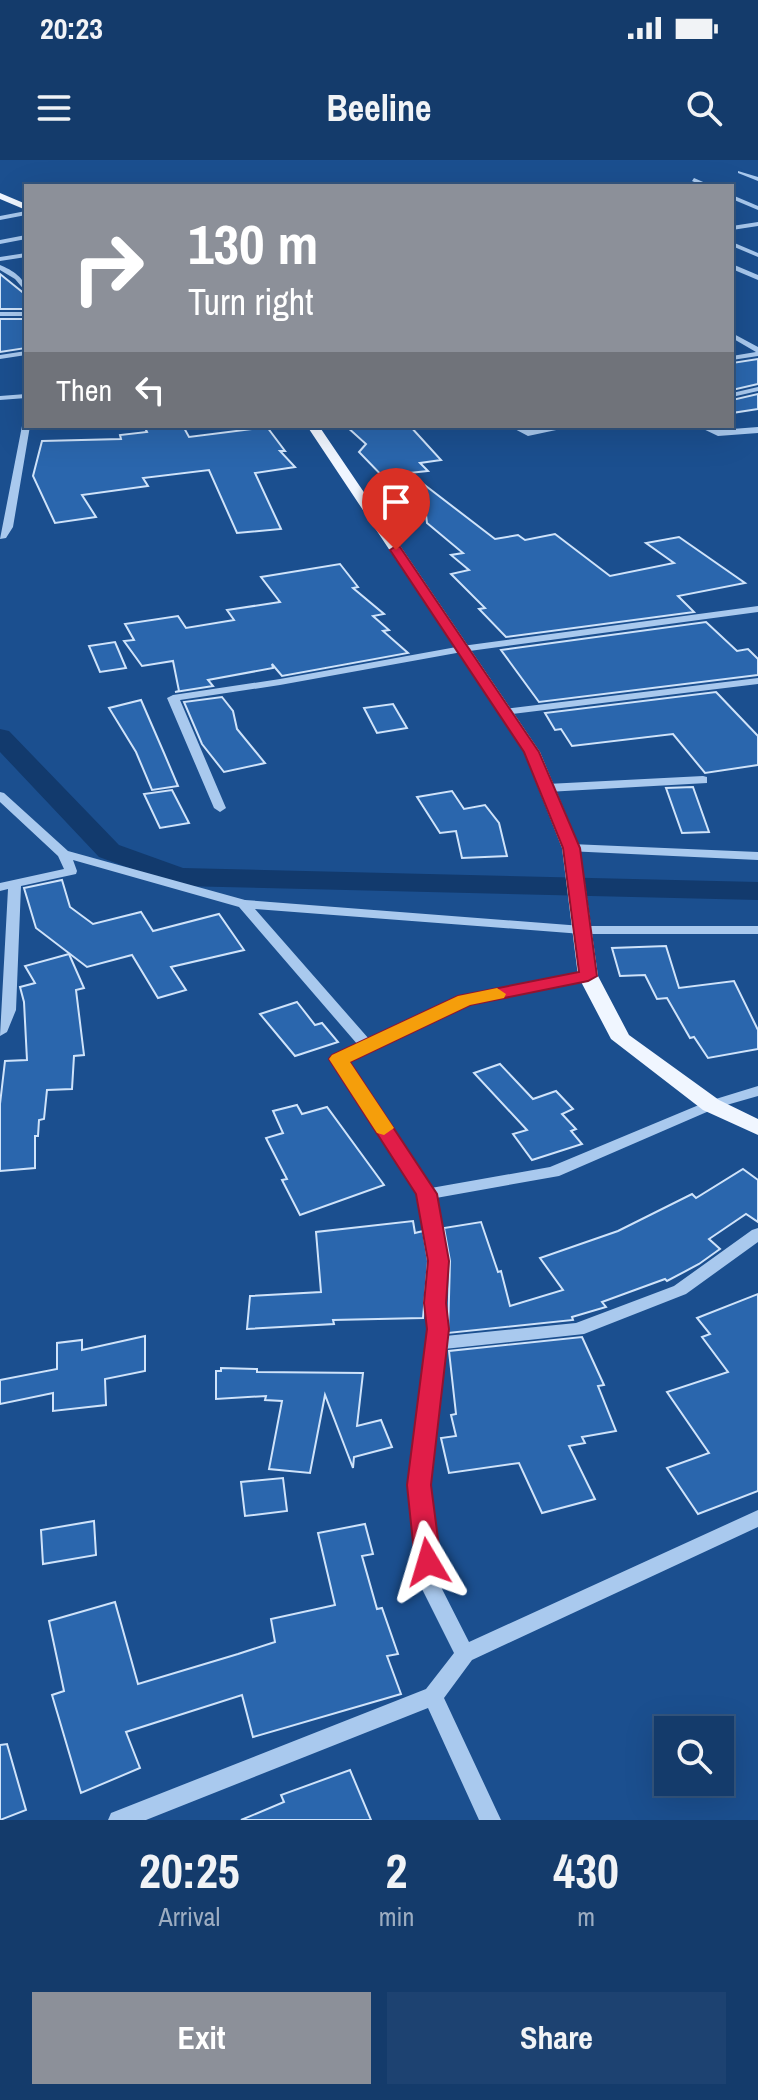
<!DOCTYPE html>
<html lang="en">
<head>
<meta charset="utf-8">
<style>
	:root { --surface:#143b6b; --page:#1d4271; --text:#f1f3f6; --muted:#9dadc1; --line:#33557e; --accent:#8c9099 }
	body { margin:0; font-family:"Archivo Narrow",sans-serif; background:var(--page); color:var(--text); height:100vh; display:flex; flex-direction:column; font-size:30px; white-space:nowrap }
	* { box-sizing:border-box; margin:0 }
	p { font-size:26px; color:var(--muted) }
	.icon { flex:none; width:44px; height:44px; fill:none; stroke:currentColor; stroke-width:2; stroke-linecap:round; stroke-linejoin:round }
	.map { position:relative; height:1660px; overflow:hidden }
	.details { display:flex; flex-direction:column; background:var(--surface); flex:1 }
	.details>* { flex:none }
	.guide { position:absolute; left:24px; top:24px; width:710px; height:244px; border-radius:0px; box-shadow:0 8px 32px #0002,0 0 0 2px var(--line); background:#8c9099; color:#fff; overflow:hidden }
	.controls { position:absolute; left:654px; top:1556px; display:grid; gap:16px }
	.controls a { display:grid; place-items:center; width:80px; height:80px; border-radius:0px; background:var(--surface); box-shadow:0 8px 32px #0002,0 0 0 2px var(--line); font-size:40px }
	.pin { position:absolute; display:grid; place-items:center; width:68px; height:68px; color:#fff; margin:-82px -34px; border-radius:50% 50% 50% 0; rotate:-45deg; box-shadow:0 0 8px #0007 }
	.pin .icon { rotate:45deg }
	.me { position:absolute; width:88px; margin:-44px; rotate:353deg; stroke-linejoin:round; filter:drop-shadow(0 0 6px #0008) }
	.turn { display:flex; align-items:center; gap:28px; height:168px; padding:0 32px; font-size:36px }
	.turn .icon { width:104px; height:104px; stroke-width:2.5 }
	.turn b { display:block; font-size:56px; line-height:68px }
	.then { display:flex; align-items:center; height:76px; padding:0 32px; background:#0003; gap:16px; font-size:30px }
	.eta { display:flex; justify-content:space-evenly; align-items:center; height:136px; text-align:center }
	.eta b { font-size:48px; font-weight:800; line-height:56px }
	.button { display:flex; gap:16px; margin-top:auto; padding:16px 32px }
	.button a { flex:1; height:92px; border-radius:0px; background:var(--accent); color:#fff; font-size:32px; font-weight:800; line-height:92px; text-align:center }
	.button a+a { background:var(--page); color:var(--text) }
	.status { display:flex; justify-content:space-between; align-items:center; height:56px; padding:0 40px; background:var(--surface); direction:ltr }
	.status svg { height:22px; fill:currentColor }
	header { display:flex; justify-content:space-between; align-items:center; height:104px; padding:0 32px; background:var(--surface); font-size:36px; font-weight:800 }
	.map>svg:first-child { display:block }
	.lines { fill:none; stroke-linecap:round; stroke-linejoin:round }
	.canal { fill:#123a6d; fill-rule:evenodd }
	.building { fill:#2a66ad; stroke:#cfe3fa; stroke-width:2 }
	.minor { fill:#a9c9ee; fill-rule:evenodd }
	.major { fill:#f0f6ff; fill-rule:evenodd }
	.route { fill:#e11d48; stroke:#92132f; stroke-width:2 }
	.slow { fill:#f59e0b }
</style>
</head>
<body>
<div class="status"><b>20:23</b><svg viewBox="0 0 49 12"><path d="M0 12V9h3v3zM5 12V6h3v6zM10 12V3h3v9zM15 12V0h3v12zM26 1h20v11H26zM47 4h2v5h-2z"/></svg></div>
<header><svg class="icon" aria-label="menu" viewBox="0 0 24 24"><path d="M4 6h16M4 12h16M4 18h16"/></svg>Beeline<svg class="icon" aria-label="search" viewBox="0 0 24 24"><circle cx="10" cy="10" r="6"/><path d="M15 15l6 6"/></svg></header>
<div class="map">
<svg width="758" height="1660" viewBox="0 0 758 1660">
	<rect width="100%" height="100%" fill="#1b4f8f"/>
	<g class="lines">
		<polygon class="canal" points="0,569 9,571 119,685 183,708 758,722 758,740 179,726 99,697 0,592"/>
	</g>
	<g class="building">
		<polygon points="0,114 26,135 26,149 0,149"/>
		<polygon points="0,159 26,159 26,188 0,192"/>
		<polygon points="758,199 758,224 732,230 732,203"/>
		<polygon points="758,234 758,249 732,253 732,240"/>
		<polygon points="144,266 183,266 189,277 267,267 285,291 280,291 295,307 255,313 281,369 237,373 209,310 143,318 148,326 82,335 96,357 55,363 33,316 42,281 121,279 120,275 147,272"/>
		<polygon points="346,266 410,266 441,300 420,303 428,311 409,313 495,379 518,375 525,380 555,374 610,416 674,403 646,383 679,377 745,423 678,436 694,452 506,477 479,449 485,448 451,414 469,410 451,395 463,393 427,363 426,355 420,355 359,292 366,284"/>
		<polygon points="340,404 358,427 353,428 384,454 373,456 389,470 383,471 408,493 282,516 272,504 273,508 208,520 213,526 175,532 179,531 173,501 142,506 124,481 134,480 125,464 178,456 186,468 234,460 227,450 280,442 261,417"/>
		<polygon points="706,462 737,491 748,489 758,499 758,515 539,542 501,490"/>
		<polygon points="115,482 126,508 100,512 89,486"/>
		<polygon points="716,532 758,576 758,605 705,613 673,574 572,586 561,569 555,570 545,553"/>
		<polygon points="222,537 233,551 237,569 265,603 224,612 202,584 184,542"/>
		<polygon points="141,540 164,593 178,626 152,630 136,592 109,548"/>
		<polygon points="393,544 407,568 377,573 364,548"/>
		<polygon points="693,627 709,672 682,673 666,628"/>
		<polygon points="172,630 189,663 160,668 144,634"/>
		<polygon points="452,631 464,649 485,645 499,663 507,696 462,698 456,671 440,673 417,637"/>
		<polygon points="62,720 70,747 93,764 141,752 153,771 219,754 244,790 171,807 186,830 158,838 132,795 87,807 36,768 24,728"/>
		<polygon points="666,786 679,828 734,821 758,870 758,889 708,898 694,877 690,878 667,838 657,839 645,815 620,816 612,788"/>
		<polygon points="69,794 84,828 76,830 84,895 74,896 72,929 47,930 44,959 39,960 38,976 35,976 35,1008 0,1011 0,944 5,901 27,900 24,842 20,827 35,823 25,806"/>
		<polygon points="297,842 315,865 322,863 338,882 295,896 260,854"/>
		<polygon points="500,904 533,939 556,931 573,949 562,954 576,969 571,971 582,984 532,1000 513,974 527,970 474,913"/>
		<polygon points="297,945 302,954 327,947 384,1025 300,1055 282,1020 287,1019 266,978 283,973 273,951"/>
		<polygon points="743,1009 758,1020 758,1062 746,1054 709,1079 720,1089 699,1104 667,1121 665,1119 602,1142 606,1147 572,1157 573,1160 448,1173 450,1101 444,1068 481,1062 498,1112 501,1111 510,1146 563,1130 540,1098 618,1071 692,1034 696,1038"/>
		<polygon points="413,1061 415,1073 423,1071 428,1101 423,1158 333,1160 334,1164 247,1169 250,1136 321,1132 316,1072"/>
		<polygon points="758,1134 758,1331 698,1354 667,1308 709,1293 667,1232 728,1212 702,1177 710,1174 697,1158"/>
		<polygon points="145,1176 145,1211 105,1219 106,1245 53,1251 53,1233 0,1244 0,1220 57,1209 57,1183 82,1180 82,1190"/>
		<polygon points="582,1177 604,1225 598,1226 616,1271 582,1277 585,1283 569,1286 595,1339 542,1353 519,1303 449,1313 441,1278 456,1276 451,1255 456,1254 449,1191"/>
		<polygon points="221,1208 257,1209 257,1212 363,1213 357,1266 381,1260 392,1287 354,1297 353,1308 325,1235 310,1313 269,1309 282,1241 265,1240 266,1236 216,1239 216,1211 221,1211"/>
		<polygon points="283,1318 287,1351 245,1356 241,1322"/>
		<polygon points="94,1361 96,1395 43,1404 41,1370"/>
		<polygon points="365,1364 373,1394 362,1396 377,1449 382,1448 398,1494 387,1496 401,1534 253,1577 242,1535 126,1572 140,1608 81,1633 52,1535 64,1531 49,1461 115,1442 138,1524 238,1494 275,1482 271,1459 335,1445 318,1373"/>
		<polygon points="7,1584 26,1650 0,1660 0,1585"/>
		<polygon points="350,1610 371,1660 241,1660 284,1642 281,1635"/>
	</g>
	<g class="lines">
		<g class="minor">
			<polygon points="738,11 758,17 758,21 738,13"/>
			<polygon points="694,18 710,25 711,26 703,26 692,21"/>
			<polygon points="732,35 758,46 758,50 732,39"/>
			<polygon points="26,51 26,55 0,60 0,56"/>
			<polygon points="758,62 758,66 732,70 732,66"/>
			<polygon points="26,75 26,79 0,84 0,80"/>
			<polygon points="732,82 758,93 758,97 732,86"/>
			<polygon points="26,93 26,97 0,101 0,97"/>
			<polygon points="732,104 758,115 758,120 732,109"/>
			<path d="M0,105C12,110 26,118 26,132L15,119L0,110Z"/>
			<rect x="0" y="152" width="26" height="4"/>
			<polygon points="732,173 758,187 758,196 732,200 732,196 756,192 732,178"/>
			<polygon points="26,191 26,195 0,199 0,195"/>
			<polygon points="758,227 758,231 732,237 732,233"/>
			<polygon points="26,234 26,238 0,240 0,236"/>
			<polygon points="26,263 26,266 30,266 13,367 6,378 0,379 22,266"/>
			<polygon points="509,266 520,266 529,270 555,266 575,266 528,276"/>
			<polygon points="697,266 708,266 719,270 758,267 758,273 718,276"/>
			<polygon points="758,446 758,452 462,492 280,525 180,540 226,648 220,652 214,648 167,538 173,535 280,519 462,486"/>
			<polygon points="758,518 758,524 504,555 498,552 504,549"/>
			<polygon points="703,616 707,617 707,623 547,632 541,628 547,624"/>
			<polygon points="0,632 4,633 68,691 245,740 582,766 758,766 758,774 582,774 255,749 369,879 460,837 588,812 595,816 588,820 469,843 347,901 431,1028 550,1007 706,942 758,926 758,936 716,948 559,1016 436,1038 447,1101 444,1143 445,1176 576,1163 674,1126 752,1070 758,1068 758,1082 686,1134 584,1174 444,1189 428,1325 441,1427 469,1482 758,1350 758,1367 472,1500 444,1538 501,1660 479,1660 428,1548 146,1660 108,1660 111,1653 426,1529 454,1493 421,1427 410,1325 427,1183 426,1143 431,1101 419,1034 332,899 334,896 358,885 239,747 73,700 77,711 76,714 21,726 16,850 7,872 0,876 8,729 0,731 0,723 64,709 58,696 0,642"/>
			<polygon points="571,684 758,692 758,700 567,691 565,688"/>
		</g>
		<g class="major">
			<polygon points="0,33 26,44 26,50 0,39"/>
			<polygon points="307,266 319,266 540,592 580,688 598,816 629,875 719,940 758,959 758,975 703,950 611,879 578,816 562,688 524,592"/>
		</g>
	</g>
	<polygon class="route" points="396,386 400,387 539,592 580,688 597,816 588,821 470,845 350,902 437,1034 449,1101 446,1143 449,1169 431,1325 441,1402 437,1409 428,1413 419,1409 415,1402 407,1325 427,1169 424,1143 428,1101 416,1034 329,899 332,895 458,836 579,812 563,688 524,592 390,390"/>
	<polygon class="slow" points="497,828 506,834 504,838 470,845 350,902 394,968 384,975 377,973 329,899 332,895 458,836"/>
</svg>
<div class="controls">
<a><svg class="icon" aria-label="search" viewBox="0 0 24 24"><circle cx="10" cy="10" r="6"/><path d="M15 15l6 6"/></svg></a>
</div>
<div class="pin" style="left:396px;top:390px;background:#d93025"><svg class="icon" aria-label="arrive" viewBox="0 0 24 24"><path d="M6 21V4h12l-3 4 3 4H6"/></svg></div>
<svg class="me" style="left:428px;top:1402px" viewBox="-20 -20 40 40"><path d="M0-17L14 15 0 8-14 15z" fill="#e11d48" stroke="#fff" stroke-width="4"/></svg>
<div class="guide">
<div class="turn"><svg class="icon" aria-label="right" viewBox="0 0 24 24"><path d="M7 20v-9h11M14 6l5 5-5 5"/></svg><div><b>130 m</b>Turn right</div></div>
<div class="then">Then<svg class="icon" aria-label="left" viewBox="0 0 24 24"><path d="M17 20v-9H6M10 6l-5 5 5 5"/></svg></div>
</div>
</div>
<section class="details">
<div class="eta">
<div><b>20:25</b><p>Arrival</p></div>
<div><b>2</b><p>min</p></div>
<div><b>430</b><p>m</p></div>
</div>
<div class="button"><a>Exit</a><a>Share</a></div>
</section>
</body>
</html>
